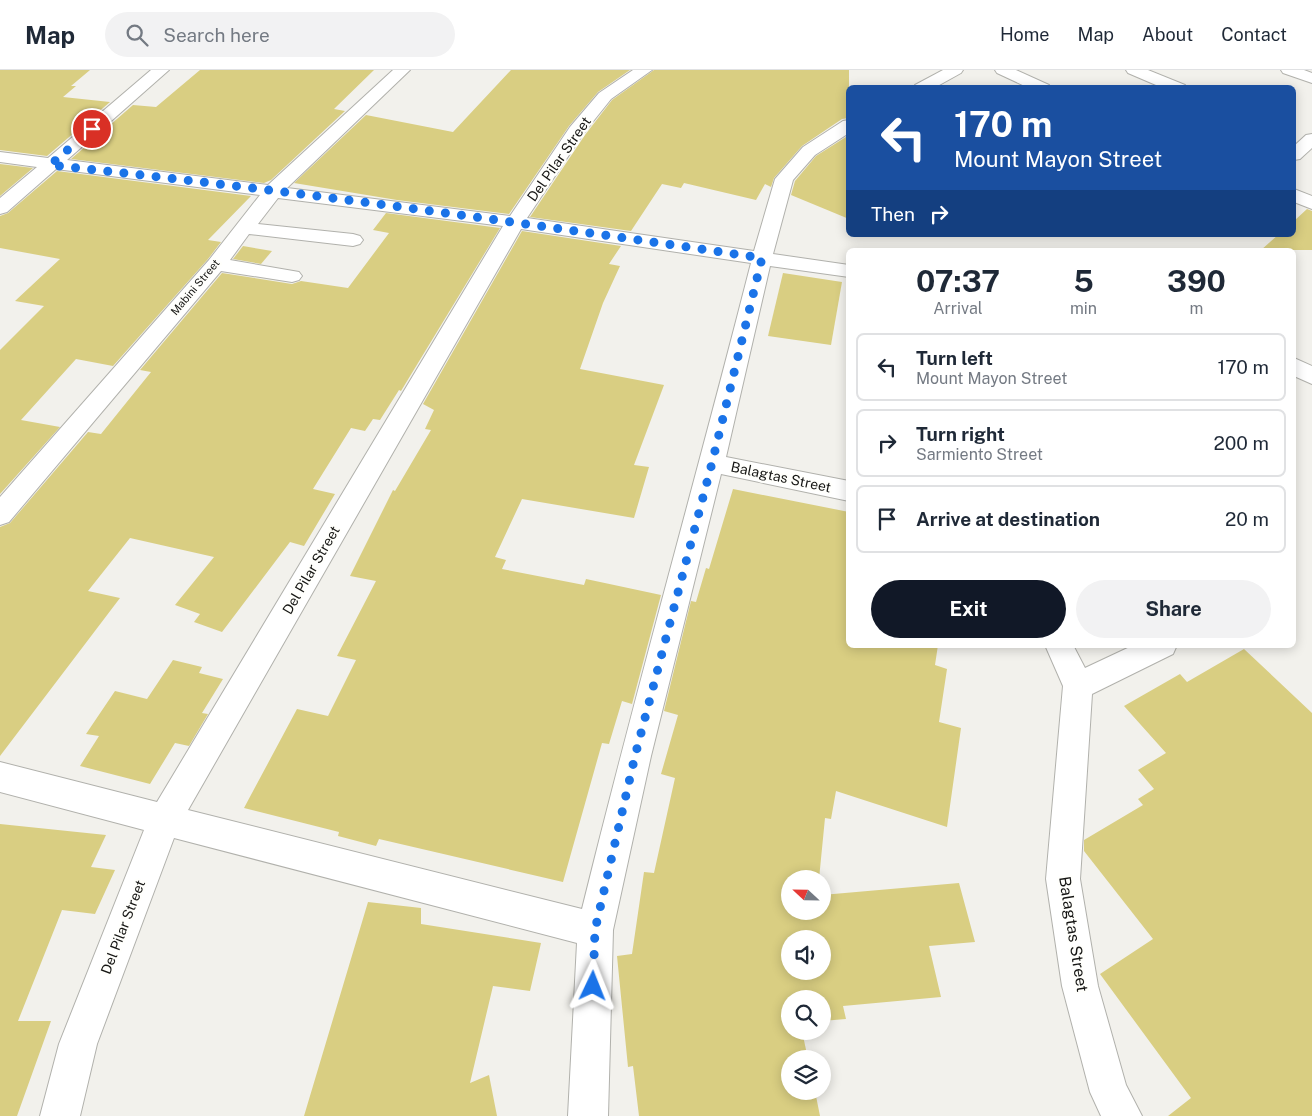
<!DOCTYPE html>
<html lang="en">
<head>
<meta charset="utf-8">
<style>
	:root { --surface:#fff; --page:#f2f2f3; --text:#1f2937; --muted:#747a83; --line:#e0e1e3; --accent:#111827 }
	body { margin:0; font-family:"Public Sans",sans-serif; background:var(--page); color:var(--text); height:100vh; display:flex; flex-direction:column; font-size:19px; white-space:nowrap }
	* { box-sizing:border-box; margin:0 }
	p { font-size:16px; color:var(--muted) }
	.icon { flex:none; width:28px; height:28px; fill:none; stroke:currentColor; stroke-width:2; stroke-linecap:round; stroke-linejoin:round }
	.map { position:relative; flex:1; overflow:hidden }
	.drawer { position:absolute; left:846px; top:178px; width:450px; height:400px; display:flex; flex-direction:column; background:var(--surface); border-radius:8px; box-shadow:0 2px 12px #0003 }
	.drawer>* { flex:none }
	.top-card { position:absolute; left:846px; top:15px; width:450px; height:152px; border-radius:8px; box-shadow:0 2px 12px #0003; background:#1a4fa0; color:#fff; overflow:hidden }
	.needle { width:32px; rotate:292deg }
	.buttons { position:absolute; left:781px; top:800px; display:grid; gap:10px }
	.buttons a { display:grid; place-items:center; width:50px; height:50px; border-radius:50%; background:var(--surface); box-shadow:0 2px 12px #0003; font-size:25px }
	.pin { position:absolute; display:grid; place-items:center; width:42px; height:42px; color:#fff; margin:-21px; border:2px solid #fff; border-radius:50%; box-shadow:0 1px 5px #0007 }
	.me { position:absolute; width:55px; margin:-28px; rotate:2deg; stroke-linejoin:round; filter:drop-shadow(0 0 4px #0008) }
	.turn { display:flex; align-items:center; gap:18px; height:105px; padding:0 25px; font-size:22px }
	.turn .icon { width:65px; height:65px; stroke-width:2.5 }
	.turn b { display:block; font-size:35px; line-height:42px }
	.then { display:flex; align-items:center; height:48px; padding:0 25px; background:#0003; gap:10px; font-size:19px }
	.eta { display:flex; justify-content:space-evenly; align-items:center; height:85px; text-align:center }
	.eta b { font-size:30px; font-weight:700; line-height:35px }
	.action { display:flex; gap:10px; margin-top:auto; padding:10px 25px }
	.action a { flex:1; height:58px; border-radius:30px; background:var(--accent); color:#fff; font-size:20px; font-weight:700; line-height:58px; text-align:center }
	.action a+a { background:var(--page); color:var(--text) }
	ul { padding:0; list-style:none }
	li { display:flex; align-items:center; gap:15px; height:68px; margin:0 10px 8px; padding:0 15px; border:2px solid var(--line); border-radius:8px }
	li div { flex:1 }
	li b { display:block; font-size:19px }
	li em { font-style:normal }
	header { display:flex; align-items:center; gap:30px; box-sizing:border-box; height:70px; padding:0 25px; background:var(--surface); border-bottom:1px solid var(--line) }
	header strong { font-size:24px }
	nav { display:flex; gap:28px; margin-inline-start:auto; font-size:18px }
	.search { width:350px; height:45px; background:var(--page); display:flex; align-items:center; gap:12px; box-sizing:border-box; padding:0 18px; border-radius:28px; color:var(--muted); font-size:19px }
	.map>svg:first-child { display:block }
	.building { fill:#d9ce82; fill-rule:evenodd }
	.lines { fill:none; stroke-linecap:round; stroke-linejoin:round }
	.minor-casing { stroke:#b1b1ac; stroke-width:2 }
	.minor { fill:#fff; fill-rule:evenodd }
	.route { stroke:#1a73e8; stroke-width:9; stroke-dasharray:0 16.2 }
	.labels { text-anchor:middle; stroke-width:4.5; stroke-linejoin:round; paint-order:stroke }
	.far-street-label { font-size:11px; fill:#161614; stroke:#fffffc }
	.street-label { font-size:14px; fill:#161614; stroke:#fffffc }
	.near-street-label { font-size:16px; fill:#161614; stroke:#fffffc }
</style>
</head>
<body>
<header>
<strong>Map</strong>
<div class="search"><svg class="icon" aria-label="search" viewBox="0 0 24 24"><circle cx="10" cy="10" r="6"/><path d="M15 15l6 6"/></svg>Search here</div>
<nav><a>Home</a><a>Map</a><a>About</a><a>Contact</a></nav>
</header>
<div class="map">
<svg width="1312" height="1046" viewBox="0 0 1312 1046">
	<rect width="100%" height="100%" fill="#f2f1ec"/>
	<g class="building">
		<polygon points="0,0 90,0 71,16 76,16 63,27 110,32 47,86 0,80"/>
		<polygon points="200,0 374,0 334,39 345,41 271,110 264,113 71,89 133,35 156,37"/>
		<polygon points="511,0 630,0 598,22 569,56 509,144 397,130 294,113 366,45 453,62"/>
		<polygon points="654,0 849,0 849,48 842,49 802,76 774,108 771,117 765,114 756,130 684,113 681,118 662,114 631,161 530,147 585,65 612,30"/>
		<polygon points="849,65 849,149 791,125 795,111 816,86"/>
		<polygon points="0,94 33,98 0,126"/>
		<polygon points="57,101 251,126 208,170 221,172 208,189 113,296 76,289 21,350 60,357 0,424 0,280 44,236 15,231 60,189 0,178 0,146 8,143"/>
		<polygon points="1307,139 1312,141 1312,180 1261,180 1278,165 1294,165 1294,151"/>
		<polygon points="386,143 500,158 401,321 399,320 380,350 373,349 365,361 351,358 313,419 335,424 304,476 290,472 222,562 194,552 200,544 175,535 214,487 130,468 88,521 120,528 0,686 0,457 10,453 88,362 101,364 151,302 140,300 222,203 292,214 301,211 348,218 389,163 373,160"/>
		<polygon points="522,161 621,176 609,194 620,196 603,233 580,299 664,315 634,395 649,397 634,448 522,429 495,487 506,490 502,499 584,515 586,509 661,525 632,634 622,631 609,674 602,673 563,812 379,769 376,776 338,766 339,762 244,738 297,639 328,646 356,590 337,586 376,511 350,506 393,420 395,421 431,360 425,359 434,340 423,334"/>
		<polygon points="243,176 272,181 261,194 233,189"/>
		<polygon points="783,203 842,212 831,275 768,266"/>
		<path d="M733,419L849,442V575H938L935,595L947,599L939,652L961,658L947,757L836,721L831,749L825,748L819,809H790V841H822V825L959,813L975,872L929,876L941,927L843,936L846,949L822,951V929H790V961H802L808,989H790V1021H815L820,1046H639L633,996L628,997L617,886L632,884L644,802L654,803L675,708L661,704L678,645L664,641L691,531L696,532L706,498L709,499ZM790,869H822V901H790Z"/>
		<polygon points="1244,579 1312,643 1312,1046 1168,1046 1191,1028 1100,904 1153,869 1084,781 1084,770 1143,735 1138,729 1154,719 1138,700 1166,683 1124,636 1180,604 1187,612"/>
		<polygon points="173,590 202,597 199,603 223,609 202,643 208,644 189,676 175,673 150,714 80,696 99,666 86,664 115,621 147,629"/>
		<polygon points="0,754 106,765 91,797 115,800 95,844 62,840 18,951 51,951 17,1046 0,1046"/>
		<polygon points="368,832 421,838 421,854 541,873 530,921 493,916 470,1013 489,1005 497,1046 304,1046"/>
	</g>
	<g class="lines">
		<defs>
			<g id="minor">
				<path d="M151,0H169L67,90L268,115L393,0H410L287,118L510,146L570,57L599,23L633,0H652L611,29L583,64L527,148L754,181L775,109L803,77L843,51L849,50V63L815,85L793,110L773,184L849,195V207L770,196L726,387L849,411V431L721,404L651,686L613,860L608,1046H568L577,873L174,768L97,974L80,1046H40L59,974L144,760L0,722V692L157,732L503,156L278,128L258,154L353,164L360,166L363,170L360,174L353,176L249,164L230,190L299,202L302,206L299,210L292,212L221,201L9,452L0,455V427L209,190L260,125L56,99L7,142L0,144V128L37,97L0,92V82L48,88ZM521,159L751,193C696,409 635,623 582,839L188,740Z"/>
				<polygon points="943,0 963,0 961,3 934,18 913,18 915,15"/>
				<polygon points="995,0 1016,0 1049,15 1051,18 1029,18 997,3"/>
				<polygon points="1126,0 1148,0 1185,15 1187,18 1163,18 1128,3"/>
				<polygon points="1281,0 1304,0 1312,3 1312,13 1283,3"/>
				<polygon points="1312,64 1312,78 1300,89 1294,90 1294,76 1306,65"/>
				<polygon points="1294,119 1312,126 1312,139 1294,132"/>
				<polygon points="1294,288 1312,296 1312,314 1294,306"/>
				<polygon points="1045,575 1073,575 1085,598 1134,575 1177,575 1173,584 1092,624 1080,809 1098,916 1126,1015 1142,1046 1101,1046 1090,1022 1062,916 1046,809 1063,616"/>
			</g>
		</defs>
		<use href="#minor" class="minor-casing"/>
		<use href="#minor" class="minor"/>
	</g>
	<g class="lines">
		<path class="route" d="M92,59L50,95C288,120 525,153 762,188L712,393L635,686L595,860L593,916"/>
	</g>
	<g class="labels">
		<g class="far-street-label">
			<text transform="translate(195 217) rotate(-50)" y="4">Mabini Street</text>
		</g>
		<g class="street-label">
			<text transform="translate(559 89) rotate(-55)" y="5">Del Pilar Street</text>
			<text transform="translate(781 407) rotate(12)" y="5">Balagtas Street</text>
			<text transform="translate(311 500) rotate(-60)" y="5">Del Pilar Street</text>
			<text transform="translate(123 857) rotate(-69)" y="5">Del Pilar Street</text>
		</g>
		<g class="near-street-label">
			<text transform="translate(1074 864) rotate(81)" y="6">Balagtas Street</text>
		</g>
	</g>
</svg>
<div class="buttons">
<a><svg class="needle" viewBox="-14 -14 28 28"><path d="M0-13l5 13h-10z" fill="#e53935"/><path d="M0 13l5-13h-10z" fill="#747a83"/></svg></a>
<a><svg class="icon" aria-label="sound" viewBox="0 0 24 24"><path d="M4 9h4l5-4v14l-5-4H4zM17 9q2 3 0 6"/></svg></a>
<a><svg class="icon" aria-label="search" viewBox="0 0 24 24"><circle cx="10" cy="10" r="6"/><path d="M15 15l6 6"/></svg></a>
<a><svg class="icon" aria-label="layers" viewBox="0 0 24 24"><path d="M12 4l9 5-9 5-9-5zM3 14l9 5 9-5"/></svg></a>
</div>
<div class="pin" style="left:92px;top:59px;background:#d93025"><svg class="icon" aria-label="arrive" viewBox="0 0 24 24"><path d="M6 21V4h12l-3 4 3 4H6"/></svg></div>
<svg class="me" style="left:593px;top:916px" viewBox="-20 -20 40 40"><path d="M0-17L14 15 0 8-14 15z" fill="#1a73e8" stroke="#fff" stroke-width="4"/></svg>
<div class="top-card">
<div class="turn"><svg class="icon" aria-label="left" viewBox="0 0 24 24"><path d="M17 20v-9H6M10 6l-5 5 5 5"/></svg><div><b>170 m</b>Mount Mayon Street</div></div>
<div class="then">Then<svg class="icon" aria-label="right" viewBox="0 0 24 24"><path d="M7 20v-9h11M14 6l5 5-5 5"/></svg></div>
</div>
<section class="drawer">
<div class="eta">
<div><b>07:37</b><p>Arrival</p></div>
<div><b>5</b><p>min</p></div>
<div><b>390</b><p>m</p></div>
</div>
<ul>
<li><svg class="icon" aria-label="left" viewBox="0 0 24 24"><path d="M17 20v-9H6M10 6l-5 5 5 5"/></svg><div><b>Turn left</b><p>Mount Mayon Street</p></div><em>170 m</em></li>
<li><svg class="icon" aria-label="right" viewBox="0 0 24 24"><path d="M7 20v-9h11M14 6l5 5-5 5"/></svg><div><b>Turn right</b><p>Sarmiento Street</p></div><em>200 m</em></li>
<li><svg class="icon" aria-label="arrive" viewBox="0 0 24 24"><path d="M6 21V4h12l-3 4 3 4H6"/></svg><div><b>Arrive at destination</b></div><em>20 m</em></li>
</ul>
<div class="action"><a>Exit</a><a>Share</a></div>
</section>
</div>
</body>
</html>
